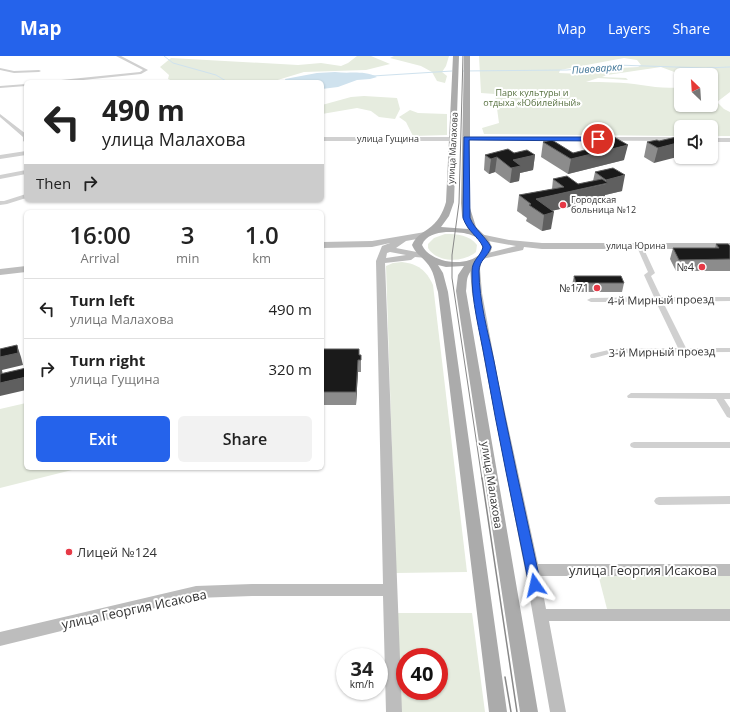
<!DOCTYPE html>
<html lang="en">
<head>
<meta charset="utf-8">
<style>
	:root { --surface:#fff; --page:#f2f2f2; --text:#222; --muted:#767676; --line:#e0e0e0; --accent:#2563eb }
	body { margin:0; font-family:"Open Sans",sans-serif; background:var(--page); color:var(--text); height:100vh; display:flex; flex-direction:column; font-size:15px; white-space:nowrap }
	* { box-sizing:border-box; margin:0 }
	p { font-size:13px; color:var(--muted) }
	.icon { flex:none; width:22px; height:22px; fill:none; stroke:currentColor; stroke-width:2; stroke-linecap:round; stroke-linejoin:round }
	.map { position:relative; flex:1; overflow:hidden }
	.sheet { position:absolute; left:24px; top:154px; width:300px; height:260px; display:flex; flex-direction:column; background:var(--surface); border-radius:6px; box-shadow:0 1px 3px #0004 }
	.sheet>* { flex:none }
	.top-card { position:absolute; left:24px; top:24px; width:300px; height:122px; border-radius:6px; box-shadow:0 1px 3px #0004; background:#fff; color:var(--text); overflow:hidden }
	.needle { width:26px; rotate:335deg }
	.controls { position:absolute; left:674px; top:12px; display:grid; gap:8px }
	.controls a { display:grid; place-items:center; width:44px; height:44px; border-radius:6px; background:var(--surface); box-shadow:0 1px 3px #0004; font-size:20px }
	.speed { position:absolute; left:336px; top:592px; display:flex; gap:8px; font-size:20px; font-weight:700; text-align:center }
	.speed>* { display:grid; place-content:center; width:52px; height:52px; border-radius:50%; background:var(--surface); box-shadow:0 1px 3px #0004; line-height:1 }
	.speed small { font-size:10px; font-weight:400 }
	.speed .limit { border:6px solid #d22; background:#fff; color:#111 }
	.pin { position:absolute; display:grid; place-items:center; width:34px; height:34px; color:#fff; margin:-17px; border:2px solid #fff; border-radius:50%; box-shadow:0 1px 4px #0007 }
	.me { position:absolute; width:44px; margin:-22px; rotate:349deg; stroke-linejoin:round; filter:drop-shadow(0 0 3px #0008) }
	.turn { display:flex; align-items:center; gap:14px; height:84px; padding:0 12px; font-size:18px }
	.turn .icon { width:52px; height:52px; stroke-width:2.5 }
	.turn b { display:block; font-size:28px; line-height:34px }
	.then { display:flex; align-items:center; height:38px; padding:0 12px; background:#0003; gap:8px; font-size:15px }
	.eta { display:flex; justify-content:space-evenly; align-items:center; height:68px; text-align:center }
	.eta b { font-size:24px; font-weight:600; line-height:28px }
	.cta { display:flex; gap:8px; margin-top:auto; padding:8px 12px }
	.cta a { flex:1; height:46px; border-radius:6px; background:var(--accent); color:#fff; font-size:16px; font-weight:600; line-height:46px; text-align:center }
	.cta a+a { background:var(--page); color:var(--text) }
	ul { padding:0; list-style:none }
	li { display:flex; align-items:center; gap:12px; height:60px; padding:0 12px; border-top:1px solid var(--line) }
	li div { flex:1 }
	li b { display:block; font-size:15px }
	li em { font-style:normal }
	header { display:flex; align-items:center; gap:24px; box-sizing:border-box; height:56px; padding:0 20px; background:var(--accent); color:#fff }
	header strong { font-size:19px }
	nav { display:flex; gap:22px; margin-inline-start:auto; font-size:14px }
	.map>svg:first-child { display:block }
	.green { fill:#e6ecdf; fill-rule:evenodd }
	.water { fill:#cfe2ee }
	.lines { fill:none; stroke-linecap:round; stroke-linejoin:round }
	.stream { stroke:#cfe2ee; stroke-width:1 }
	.street { fill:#d0d0d0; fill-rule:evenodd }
	.secondary { fill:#bdbdbd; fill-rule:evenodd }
	.primary { fill:#ababab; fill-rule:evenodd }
	.tram-far1 { stroke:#888; stroke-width:1 }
	.tram { stroke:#888; stroke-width:1.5 }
	.wall { fill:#8c8c8c }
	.shaded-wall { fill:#5f5f5f }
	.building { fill:#1a1a1a; stroke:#5f5f5f }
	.route { fill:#2563eb; stroke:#184099 }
	.poi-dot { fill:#e63946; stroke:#fff; stroke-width:1.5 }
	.labels { text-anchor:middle; stroke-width:4; stroke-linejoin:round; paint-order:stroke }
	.far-park-label { font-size:9px; fill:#56703f; stroke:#fff }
	.far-street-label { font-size:9px; fill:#333; stroke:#fff }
	.far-poi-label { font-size:9px; fill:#333; stroke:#fff; text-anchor:start }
	.far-water-label { font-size:10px; font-style:italic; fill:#3f7597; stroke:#fff }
	.poi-label { font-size:11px; fill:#333; stroke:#fff; text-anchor:end }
	.street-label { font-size:11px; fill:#333; stroke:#fff }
	.near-poi-label { font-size:13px; fill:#333; stroke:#fff; text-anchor:start }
	.near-street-label { font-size:13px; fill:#333; stroke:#fff }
</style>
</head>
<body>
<header>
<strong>Map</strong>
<nav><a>Map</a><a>Layers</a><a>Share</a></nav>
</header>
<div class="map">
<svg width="730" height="656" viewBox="0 0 730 656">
	<rect width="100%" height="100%" fill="#fff"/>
	<g class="green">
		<polygon points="357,0 371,0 390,8 366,14 304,16 271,26 175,26 168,23 169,19 160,11 171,2 298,9 321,7 341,10 348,7"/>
		<polygon points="394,0 449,0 446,10 442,16 447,20 445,27 437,25 432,16 421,10 390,2"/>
		<path d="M479,0H730V36L717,46L724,53L730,56V80H711V71H681V80L484,78L482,72L499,67L495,38L481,37ZM624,2L637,4L641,9L638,11L600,13L581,18L559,17L560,14ZM661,11L677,17L681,20L711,19V49H681V31C667,33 655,31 641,29C623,26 603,26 586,26L598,22L628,24L626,22L602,21L607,19Z"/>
		<polygon points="364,40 397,42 400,53 395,63 379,61 371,55 357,52 322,58 322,49 351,41"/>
		<polygon points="410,54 418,57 447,58 447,79 413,80 406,66 399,61"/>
		<path d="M445,178C457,178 470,179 477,189L476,196C463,207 437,207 428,192V188L434,182Z"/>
		<path d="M402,206C418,208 426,214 433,229L467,516L396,517L386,210L393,207Z"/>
		<polygon points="26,347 26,412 80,412 0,432 0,353"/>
		<polygon points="598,518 730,518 730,553 607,553"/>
		<path d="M397,557H472L485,656H401ZM405,601H439V635H405Z"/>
	</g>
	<path class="water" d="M335,16C350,18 363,14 377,21L370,23L357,24L338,31L322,33V26H286L285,23L317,17Z"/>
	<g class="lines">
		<g class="stream">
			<polyline points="164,0 173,7 216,19 226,25 240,26"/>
			<polyline points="463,15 567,14 616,9 705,12 730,11"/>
			<polyline points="373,20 452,15"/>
		</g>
		<g class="street">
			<polygon points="116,0 121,0 148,14 141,18 64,26 49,26 51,25 140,16 143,14"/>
			<polygon points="0,12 14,15 39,14 41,15 39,16 14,17 0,14"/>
			<polygon points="26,28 26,30 0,32 0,30"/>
			<polygon points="0,58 26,78 26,87 23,85 23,81 0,61"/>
			<polygon points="322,81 453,81 456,83 453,85 322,85"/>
			<polygon points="466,81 681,81 681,85 464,84 464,82"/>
			<rect x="711" y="82" width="19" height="4"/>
			<polygon points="26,95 26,99 0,103 0,99"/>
			<polygon points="26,114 26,118 0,123 0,119"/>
			<polygon points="26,138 26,142 7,148 0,149 0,145 4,145"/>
			<polygon points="640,189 643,191 655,217 651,220 661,241 730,241 730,245 663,246 686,292 730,292 730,296 613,297 594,302 591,302 590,300 591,298 613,293 678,292 656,246 591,246 587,244 591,242 654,241 644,219 648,216 637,191"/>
			<polygon points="631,337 730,337 730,343 724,343 730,352 730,362 727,361 716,343 628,342 627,340"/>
			<polygon points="634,386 730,386 730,392 634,392 631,391 630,389 631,387"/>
			<polygon points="730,440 730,448 659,449 656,448 654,445 656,442 659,441"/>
		</g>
		<g class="secondary">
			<path d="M425,176L429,179L428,181L406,185L396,192L427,198L428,200L427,202L415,201L411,204L385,207L402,656H386L383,540H252L196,542L0,590V576L196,530L252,528H383L376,205L382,190L390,187L372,191L322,192V186L372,185ZM390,196L406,199L386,202L387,197Z"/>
			<polygon points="480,178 509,184 542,187 730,187 730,193 542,193 524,191 523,194 482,203 480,213 482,237 498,324 538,508 730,508 730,520 540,520 546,553 730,553 730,565 549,565 566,656 550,656 525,514 488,324 472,237 470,213 475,202 479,202 480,199 516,190 477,183 476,181 477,179"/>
			<polygon points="26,210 26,216 0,219 0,213"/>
		</g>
		<path class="primary" d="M453,0H459L454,146L449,160L441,171L468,173L462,160L461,147L464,0H470V152L476,171L488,183L492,191C489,205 474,207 469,218C466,223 467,230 466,235L538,656H520L456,235L458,219L464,210L446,211L438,209L443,217L448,236L507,656H489L438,236C435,226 434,214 426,206C420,199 416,198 412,189C416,180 421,178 428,173C437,167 443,157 446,146ZM446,176C457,176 478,176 482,189C483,193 482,195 480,198C466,212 430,207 422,189C426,179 436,177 446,176Z"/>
		<polyline class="tram-far1" points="463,0 459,147 452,199 452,222 482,423"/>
		<g class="tram">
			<polyline points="482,422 517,656"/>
			<polyline points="505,621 511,656"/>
		</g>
	</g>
	<g class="wall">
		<polygon points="681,80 654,107 644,101 647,86 659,85"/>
		<polygon points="614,81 624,104 568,118 541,101 543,86 573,97 604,89 605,83"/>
		<polygon points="514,97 535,99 533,114 520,117 519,125 510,127 495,116 489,118 484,114 485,99"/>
		<polygon points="613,112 622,135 605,139 605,143 551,155 551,173 542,175 526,165 527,162 517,155 519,139 552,133 553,123 578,128 593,125 595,116"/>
		<polygon points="716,188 730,190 730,215 676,215 670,203 673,192 715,192"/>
		<polygon points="574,220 624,227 622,236 574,236 572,229"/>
		<polygon points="322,293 361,299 361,316 358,316 356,349 322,349"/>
	</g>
	<g class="shaded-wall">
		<polygon points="681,86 681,100 654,107 658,92"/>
		<polygon points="628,89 624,104 568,118 571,103"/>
		<polygon points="535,99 533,114 520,117 519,125 510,127 513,104"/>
		<polygon points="497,101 495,116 489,118 491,103"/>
		<polygon points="625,119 622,135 605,139 605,143 542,157 536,143 606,128 606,124"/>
		<polygon points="554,156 551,173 542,175 544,159"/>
		<polygon points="17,289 21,301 23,309 2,314 4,326 26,321 26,334 0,340 0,301"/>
		<polygon points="358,304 358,316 356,349 356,336"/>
	</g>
	<g class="building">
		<polygon points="681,80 681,86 658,92 647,86 657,84 659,85"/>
		<polygon points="614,81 628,89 571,103 543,86 552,84 573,97 613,87 605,83"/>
		<polygon points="508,93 514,97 527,94 535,99 513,104 521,110 511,112 497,101 491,103 485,99"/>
		<polygon points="613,112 625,119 606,124 595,116"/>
		<polygon points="567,120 578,128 602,123 608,127 536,143 554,156 544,159 529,149 531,148 519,139 564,131 553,123"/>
		<polygon points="716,188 728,188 730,190 730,203 679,204 673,192 719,192"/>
		<polygon points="574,220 621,220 624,227 576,227"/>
		<polygon points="17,289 18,297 0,301 0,293"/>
		<polygon points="322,293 359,293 359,299 361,299 361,304 358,304 356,336 322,336"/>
		<polygon points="26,312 26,321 0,327 0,318"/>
	</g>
	<path class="route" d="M464,81H598L601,83L598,85L469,84L470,162C475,174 485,180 491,191C488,201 479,204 479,215C479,245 488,276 494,305C508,380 525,454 541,529L539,532L535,534L531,532L529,529C514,454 498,380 485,305C480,276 471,244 472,215C472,204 481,200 483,191C478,180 468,176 463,162Z"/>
	<g class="poi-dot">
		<circle cx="563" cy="149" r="4"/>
		<circle cx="702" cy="211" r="4"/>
		<circle cx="597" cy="232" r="4"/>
		<circle cx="69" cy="496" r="4"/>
	</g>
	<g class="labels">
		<g class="far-park-label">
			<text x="532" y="40">Парк культуры и<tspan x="532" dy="10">отдыха «Юбилейный»</tspan></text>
		</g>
		<g class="far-street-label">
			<text x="388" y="86">улица Гущина</text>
			<text transform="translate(453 92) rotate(-87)" y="3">улица Малахова</text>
			<text x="636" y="193">улица Юрина</text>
		</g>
		<g class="far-poi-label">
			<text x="571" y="147">Городская<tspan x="571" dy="10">больница №12</tspan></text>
		</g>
		<g class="far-water-label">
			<text transform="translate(597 12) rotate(-4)" y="4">Пивоварка</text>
		</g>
		<g class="poi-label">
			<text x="694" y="215">№4</text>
			<text x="589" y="236">№171</text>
		</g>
		<g class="street-label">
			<text transform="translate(661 244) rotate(-1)" y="4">4-й Мирный проезд</text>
			<text transform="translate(662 296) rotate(-1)" y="4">3-й Мирный проезд</text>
			<text transform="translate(492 429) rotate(81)" y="4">улица Малахова</text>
		</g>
		<g class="near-poi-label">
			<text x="77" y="501">Лицей №124</text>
		</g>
		<g class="near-street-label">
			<text x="643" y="519">улица Георгия Исакова</text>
			<text transform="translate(134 553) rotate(-12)" y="5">улица Георгия Исакова</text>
		</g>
	</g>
</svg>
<div class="controls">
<a><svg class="needle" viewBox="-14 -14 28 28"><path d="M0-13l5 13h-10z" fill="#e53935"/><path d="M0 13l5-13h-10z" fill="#767676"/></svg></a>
<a><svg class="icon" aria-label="sound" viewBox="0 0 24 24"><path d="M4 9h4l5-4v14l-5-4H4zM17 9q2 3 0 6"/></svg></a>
</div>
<div class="speed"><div>34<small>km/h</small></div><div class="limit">40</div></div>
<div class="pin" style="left:598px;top:83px;background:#d93025"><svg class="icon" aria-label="arrive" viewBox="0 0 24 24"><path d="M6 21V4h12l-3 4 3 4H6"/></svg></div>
<svg class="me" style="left:535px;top:529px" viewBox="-20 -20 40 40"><path d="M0-17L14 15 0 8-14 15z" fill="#2563eb" stroke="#fff" stroke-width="4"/></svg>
<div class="top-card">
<div class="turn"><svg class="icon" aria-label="left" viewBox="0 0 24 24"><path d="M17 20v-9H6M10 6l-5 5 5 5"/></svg><div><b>490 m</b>улица Малахова</div></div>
<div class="then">Then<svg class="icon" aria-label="right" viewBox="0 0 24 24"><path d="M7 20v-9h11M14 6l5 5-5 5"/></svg></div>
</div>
<section class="sheet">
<div class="eta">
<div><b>16:00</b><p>Arrival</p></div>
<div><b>3</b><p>min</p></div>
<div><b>1.0</b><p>km</p></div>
</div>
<ul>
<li><svg class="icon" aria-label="left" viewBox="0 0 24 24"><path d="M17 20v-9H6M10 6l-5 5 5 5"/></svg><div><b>Turn left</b><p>улица Малахова</p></div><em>490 m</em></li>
<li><svg class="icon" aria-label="right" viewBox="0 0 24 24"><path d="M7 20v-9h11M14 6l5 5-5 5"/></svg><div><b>Turn right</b><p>улица Гущина</p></div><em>320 m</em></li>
</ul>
<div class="cta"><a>Exit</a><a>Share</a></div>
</section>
</div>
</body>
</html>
